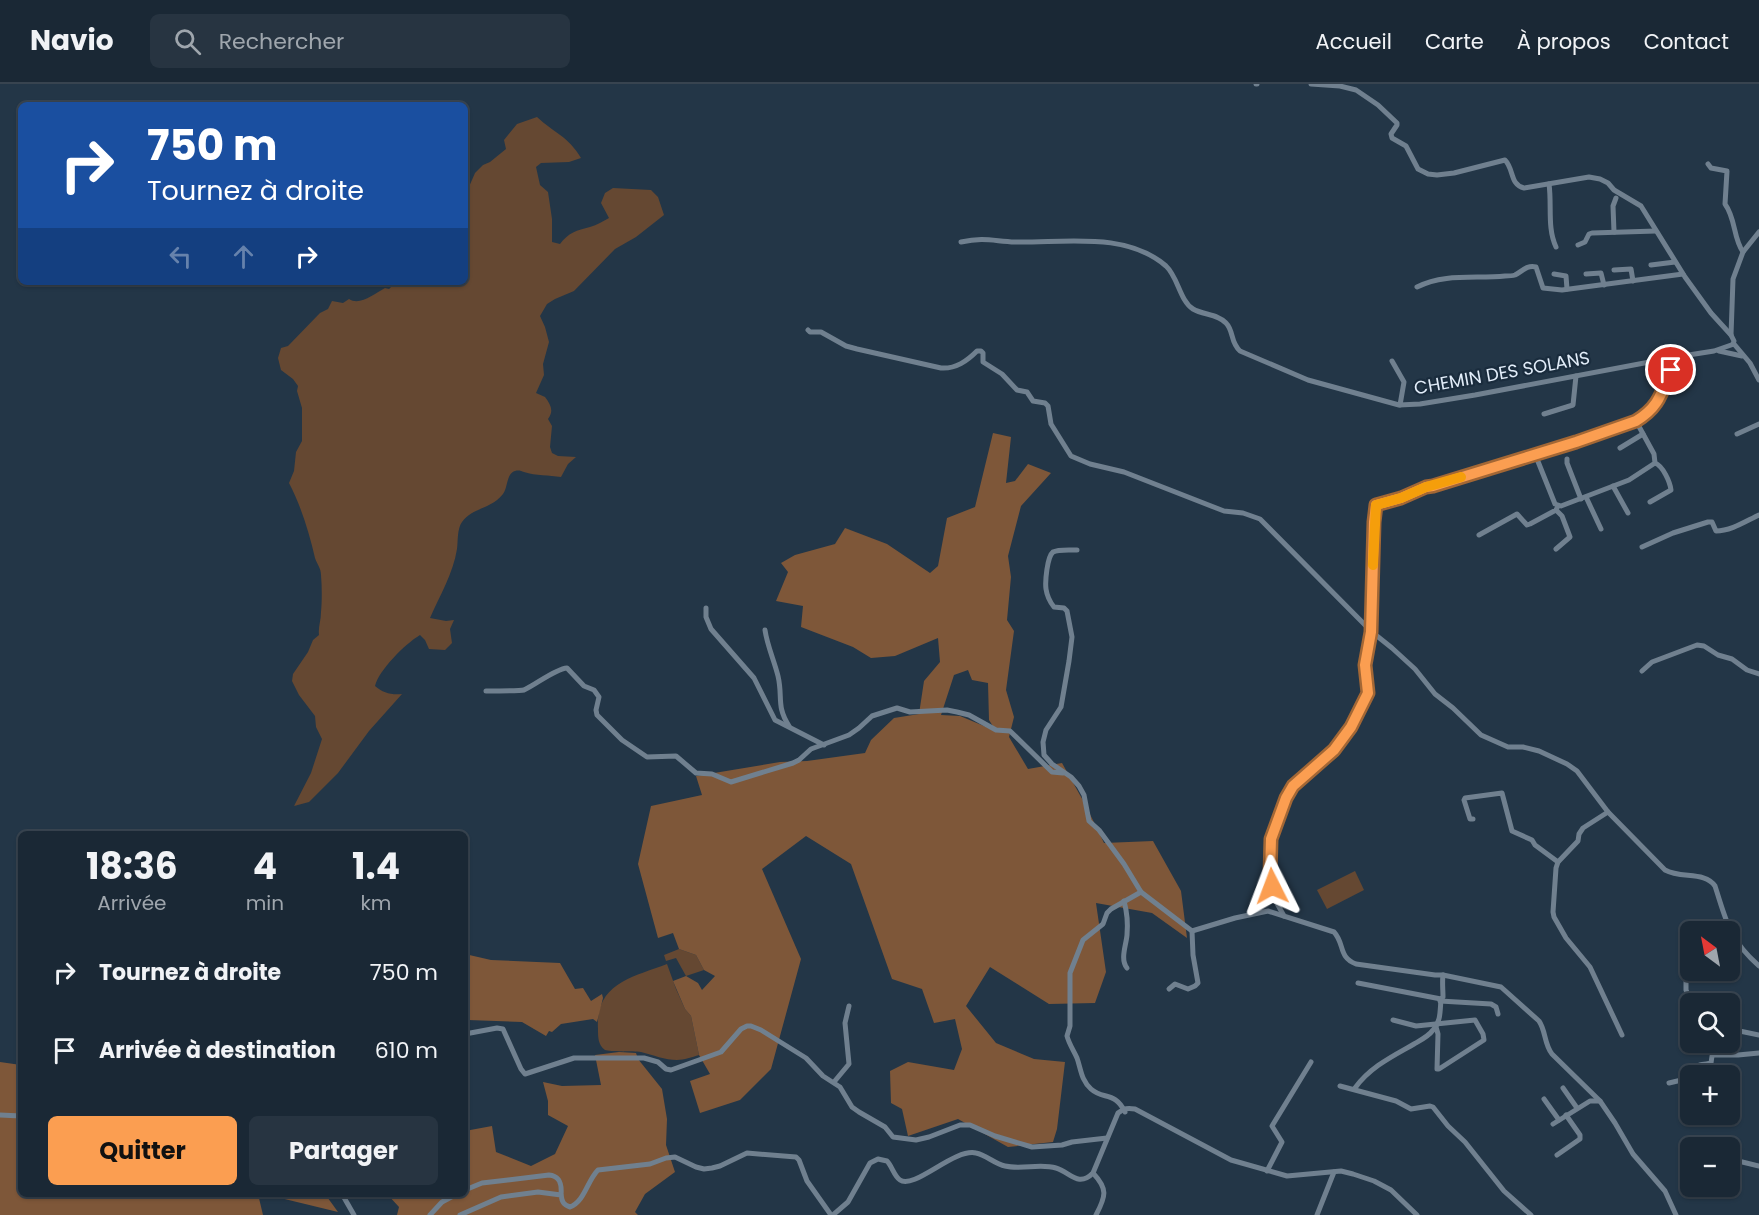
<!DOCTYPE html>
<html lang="fr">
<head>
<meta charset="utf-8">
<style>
	:root { --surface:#1a2835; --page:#273441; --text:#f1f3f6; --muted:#9fa6ad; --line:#384450; --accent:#fb9e51 }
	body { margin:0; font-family:Poppins,sans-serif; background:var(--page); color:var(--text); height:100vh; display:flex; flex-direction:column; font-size:22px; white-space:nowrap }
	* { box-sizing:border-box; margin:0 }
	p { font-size:20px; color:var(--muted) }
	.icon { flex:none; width:33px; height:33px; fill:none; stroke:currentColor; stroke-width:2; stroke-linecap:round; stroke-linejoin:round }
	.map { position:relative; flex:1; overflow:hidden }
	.panel { position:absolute; left:18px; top:747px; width:450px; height:366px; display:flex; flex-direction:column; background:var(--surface); border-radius:9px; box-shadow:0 2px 4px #0004,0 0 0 2px var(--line) }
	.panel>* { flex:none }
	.banner { position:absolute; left:18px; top:18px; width:450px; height:183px; border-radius:9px; box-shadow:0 2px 4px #0004,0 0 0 2px var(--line); background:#1a4fa0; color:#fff; overflow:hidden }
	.needle { width:39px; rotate:328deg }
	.fabs { position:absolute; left:1680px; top:837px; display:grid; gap:12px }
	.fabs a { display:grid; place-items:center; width:60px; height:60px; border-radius:9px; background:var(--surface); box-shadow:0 2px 4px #0004,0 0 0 2px var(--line); font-size:30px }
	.pin { position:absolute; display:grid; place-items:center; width:51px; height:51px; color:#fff; margin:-26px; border:3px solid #fff; border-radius:50%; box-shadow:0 2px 6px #0007 }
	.me { position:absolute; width:66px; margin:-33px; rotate:357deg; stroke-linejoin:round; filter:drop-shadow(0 0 4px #0008) }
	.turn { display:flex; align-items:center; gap:21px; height:126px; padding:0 30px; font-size:27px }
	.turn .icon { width:78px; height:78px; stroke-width:2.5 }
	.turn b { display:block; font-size:42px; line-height:51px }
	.lanes { display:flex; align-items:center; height:57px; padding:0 30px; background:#0003; justify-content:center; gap:30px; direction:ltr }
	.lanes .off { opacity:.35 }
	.eta { display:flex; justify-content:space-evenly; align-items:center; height:102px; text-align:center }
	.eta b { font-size:36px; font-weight:700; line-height:42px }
	.primary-button { display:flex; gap:12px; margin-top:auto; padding:12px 30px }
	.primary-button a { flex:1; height:69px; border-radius:9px; background:var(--accent); color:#111; font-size:24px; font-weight:700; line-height:69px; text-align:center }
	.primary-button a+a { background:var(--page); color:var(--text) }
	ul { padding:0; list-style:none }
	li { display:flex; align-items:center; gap:18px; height:78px; padding:0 30px }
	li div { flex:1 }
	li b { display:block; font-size:22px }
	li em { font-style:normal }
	header { display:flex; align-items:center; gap:36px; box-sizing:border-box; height:84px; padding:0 30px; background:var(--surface); border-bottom:2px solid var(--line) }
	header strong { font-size:28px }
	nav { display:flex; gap:33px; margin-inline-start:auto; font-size:21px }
	.search { width:420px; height:54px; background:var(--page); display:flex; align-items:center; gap:15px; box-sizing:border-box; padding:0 21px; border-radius:9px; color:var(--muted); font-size:22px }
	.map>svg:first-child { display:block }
	.green { fill:#654832 }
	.forest { fill:#7e5739; fill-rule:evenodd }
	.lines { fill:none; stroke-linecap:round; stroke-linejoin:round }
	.minor { stroke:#70808f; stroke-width:5 }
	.route-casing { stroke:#a36735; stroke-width:15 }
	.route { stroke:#fb9e51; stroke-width:10 }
	.slow { stroke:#f59e0b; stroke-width:10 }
	.labels { text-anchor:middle; stroke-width:4.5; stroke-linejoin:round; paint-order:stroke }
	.street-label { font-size:18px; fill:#e2edf9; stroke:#1a2c3d }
</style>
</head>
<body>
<header>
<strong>Navio</strong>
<div class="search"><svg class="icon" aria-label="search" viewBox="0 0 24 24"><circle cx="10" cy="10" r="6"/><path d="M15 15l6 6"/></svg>Rechercher</div>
<nav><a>Accueil</a><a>Carte</a><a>À propos</a><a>Contact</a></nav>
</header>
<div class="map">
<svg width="1759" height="1131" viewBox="0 0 1759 1131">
	<rect width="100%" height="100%" fill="#233647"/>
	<g class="green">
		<path d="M537,33C554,49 568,52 581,74L569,78L541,79L536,83L540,101L548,108L552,135V158L560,160C568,149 577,146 590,143C597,141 603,137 609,134L601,119L605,109L613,104L651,106L658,113L664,131L636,153L615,165L574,207L555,215L547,220L540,232L545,243L549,258L543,280L544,291L536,309L545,313C551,321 554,327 548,335L552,342L550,363L552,369L558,372L576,373L568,380L561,393C549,391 536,392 524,388C521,387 519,386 515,387C506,390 508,404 503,410C490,426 473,423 462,438C457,445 458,457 457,465C453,490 440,511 430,534L446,537L454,536L450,545L452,559L445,566L429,565L425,556L420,551C405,560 379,586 375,602C383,609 391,611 402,610L369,647L338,689L309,718L294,722L311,689L322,655L316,643L315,632L299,611L292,597L293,590L308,568L313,556L319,551C318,543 321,537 321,528C322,517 322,503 321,491C321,484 317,480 315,474C309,448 301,422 289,399L294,387L296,368L302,357V324L297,307L298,302L293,295L281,286L278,274L281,264L288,262L320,229L328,225L332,217L343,219L349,215C360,222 374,210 385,204L389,205L395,199L402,198H465V112L475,89L483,81L490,78L506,65L504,56L517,40Z"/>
		<polygon points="1355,787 1364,806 1327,825 1317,806"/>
		<polygon points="679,865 696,871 704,886 686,892 676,874 666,877 664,871"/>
		<path d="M667,880L676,905L685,925L691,932L699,971C692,973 684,976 677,976C665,976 653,971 641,968C633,967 610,968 605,966C598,961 598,953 598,945C595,899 633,893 667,880Z"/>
	</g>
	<g class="forest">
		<path d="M993,349L1011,353L1006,399L1015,397L1028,380L1051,389L1021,422L1008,472L1011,493L1007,536L1014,547L1006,606L1014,633L1009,653L1028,685L1062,679L1085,720L1104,759L1153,757L1181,807L1187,854L1152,829L1096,819L1106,888L1095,919L1049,920L990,883L966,922L996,959L1034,975L1065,978L1057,1045L1053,1058L1008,1063L958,1035L908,1052L902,1025L891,1019L890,987L908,978L954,986L962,965L955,935L934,939L922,905L892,895L851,780L806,752L762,785L801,875L771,985L740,1016L700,1029L690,997L710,990L699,971L691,932L685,925L673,897L686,892L698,899L702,906L715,892L704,886L696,871L679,865L673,849L658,854L638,780L651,722L702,711L696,692L780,678L807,677L865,669L871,656L894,634L919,630L924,597L940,578L938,554L895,572L871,574L853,563L801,543L803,522L776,517L788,488L781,479L795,471L835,460L845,444L887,460L930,489L938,482L947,434L975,423ZM968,586L972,596L988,599L989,636L996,647L960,632L941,631L954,591Z"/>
		<polygon points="465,870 491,876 560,879 575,905 583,904 591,917 602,910 603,914 597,938 593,935 561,940 552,948 549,947 546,952 522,938 468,936 465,938"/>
		<polygon points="619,968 636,969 638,975 662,1005 667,1035 666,1061 675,1088 645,1110 635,1128 638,1131 397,1131 399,1123 387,1110 465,1110 465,1047 492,1042 496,1068 531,1082 555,1070 568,1042 548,1031 548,1017 543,998 562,1002 601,1001 595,971"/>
		<polygon points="0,978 21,981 21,1110 258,1110 263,1131 0,1131"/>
		<polygon points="264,1110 325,1110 338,1128"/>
	</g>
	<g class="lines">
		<g class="minor">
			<polyline points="1256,0 1257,0"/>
			<path d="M1311,0L1340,2L1356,6L1378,21L1397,39V41L1391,50L1392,54L1406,62L1418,85L1428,90L1437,91L1454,89L1505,76C1514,85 1510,101 1524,104L1589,93L1600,95L1608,99L1614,106L1641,122L1685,193L1711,229L1731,251"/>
			<path d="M1708,80L1711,84L1727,87L1725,120C1736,135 1733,154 1743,168"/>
			<path d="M1549,100C1552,121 1547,144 1556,163"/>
			<polyline points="1614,148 1613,122 1616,114"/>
			<path d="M961,158C984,153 993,157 1015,158C1064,159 1126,147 1166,182C1178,193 1180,217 1193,225C1203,231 1218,230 1226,239C1234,247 1230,258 1240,267L1308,296L1399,321L1420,320L1475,311L1676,273"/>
			<polyline points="1578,161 1585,158 1589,150 1592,149 1656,147"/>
			<polyline points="1651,181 1675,178"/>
			<polyline points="1614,186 1631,185 1633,197"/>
			<polyline points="1554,190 1566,192 1567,205"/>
			<polyline points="1586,190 1601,189 1604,201"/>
			<path d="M1417,203C1445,189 1475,195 1505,192C1508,192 1512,192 1515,191C1523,187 1526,181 1536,183L1543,204L1562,206L1683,190"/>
			<path d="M808,246L810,248H821L846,262L857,265L941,284C956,285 967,277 977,267H981L983,269V278L1002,290L1017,306L1027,308L1033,317L1045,319L1048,322L1051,340L1071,372L1090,380L1124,388L1224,427L1243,429L1260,435L1372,548L1392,564L1415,585L1435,610L1453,624L1481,651L1508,663H1523L1539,667L1567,680L1577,687L1608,728L1665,786C1681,795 1705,787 1715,802C1727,839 1729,855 1759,882"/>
			<polyline points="1733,260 1734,257 1731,251 1733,195 1743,168 1759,148"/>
			<polyline points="1719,267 1742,272"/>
			<polyline points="1392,277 1404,298 1400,321"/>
			<polyline points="1544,330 1573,321 1576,292"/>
			<polyline points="1737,350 1759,340"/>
			<polyline points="1620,364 1643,350"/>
			<polyline points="1535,370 1555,420 1561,422 1629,396 1655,379 1654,370 1636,337"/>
			<polyline points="1567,375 1567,379 1581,415"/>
			<polyline points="1613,402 1628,429"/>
			<polyline points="1586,413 1601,445"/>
			<path d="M1650,418L1671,406C1670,398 1663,382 1655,379"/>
			<polyline points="1556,426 1562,432 1570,453 1556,465"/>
			<polyline points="1479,451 1517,430 1527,441 1530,440 1556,426 1558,422"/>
			<path d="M1642,463L1673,449L1708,438H1712L1716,447C1731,447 1746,437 1759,431"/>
			<path d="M1077,466C1070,466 1058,465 1053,468C1047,473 1045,498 1046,505C1047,512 1050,518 1054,523L1064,524L1067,527L1072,553L1069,577L1061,623L1046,646L1043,658L1044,671L1052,680L1071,693L1079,702L1084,711L1089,737L1099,746L1124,780L1141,808L1192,847L1235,834L1268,827L1334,848C1345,860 1338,873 1356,880L1435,891H1443L1501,903L1539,937C1546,947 1544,960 1552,970L1600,1017L1615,1039L1633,1070L1665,1107L1676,1131"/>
			<polyline points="706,524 706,533 711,545 754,594 775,636 824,661"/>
			<path d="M765,546C767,561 774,576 778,592C783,613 776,622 789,642"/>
			<polyline points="1642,587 1652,578 1697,561 1704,562 1718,571 1732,575 1747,586 1759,590"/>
			<path d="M486,607C493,607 520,607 524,606C537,600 555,585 567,584L584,602L594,606L599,613L596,626L597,631L622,656L647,673L676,672L696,689L712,690L731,698L793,679L799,676L811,665L849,651L859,644L872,632L897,624L910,628L947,626L957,628L969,631L996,646L1010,647L1052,688L1063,689"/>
			<polyline points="1608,728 1583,744 1579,750 1578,757 1558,778 1556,784 1553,828 1554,833 1566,854 1590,883 1622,951"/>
			<polyline points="1473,735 1470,735 1464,716 1465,714 1502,709 1512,747 1532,756 1535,761 1558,778"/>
			<path d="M1124,817C1127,828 1128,840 1127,851C1126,862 1120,875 1127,884"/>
			<polyline points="1284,832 1274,814 1270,790 1271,755 1278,733 1293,701 1334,666 1351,643 1368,609 1365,581 1372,548 1374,438 1376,421 1401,414 1426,403 1433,402 1576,358 1636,337 1649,329 1658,317 1676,273 1714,267 1734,260 1750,279 1759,296"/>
			<path d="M1358,899L1441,915L1443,913C1443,905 1442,899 1443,891"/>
			<polyline points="1169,905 1175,900 1188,905 1195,902 1198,899 1193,871 1192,847"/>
			<polyline points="1440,917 1491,920 1496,923 1498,930"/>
			<polyline points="1692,920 1686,906 1686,894 1693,890"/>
			<polyline points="1690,929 1690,933"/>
			<polyline points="1393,936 1416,942 1475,936 1483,950 1484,956 1439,985 1437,985 1438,950 1436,943"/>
			<polyline points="1730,945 1759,951"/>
			<polyline points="465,950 497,944 503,945 521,985 525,990 574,974 644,974 658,978 666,985 671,986 721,968 741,945 747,942 751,942 761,946 806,974 823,992 840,1003 852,1023 859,1028 885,1043 893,1053 916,1056 929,1053 960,1041 970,1041 995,1052 1032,1063 1062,1061 1072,1058 1107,1054"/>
			<path d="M1694,992C1702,976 1695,983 1711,979L1712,972L1714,971H1738L1759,969"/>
			<polyline points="834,998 849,980 845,939 849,922"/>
			<polyline points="1669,999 1690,994"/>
			<polyline points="1340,1002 1396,1017 1411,1025 1430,1022 1433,1023 1448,1042 1465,1058 1504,1107 1531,1131"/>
			<path d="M1355,1004C1370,983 1393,972 1414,960C1421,956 1429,952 1433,946C1441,938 1440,926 1441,915"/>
			<polyline points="1563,1004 1577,1024"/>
			<polyline points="1544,1015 1559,1036"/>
			<path d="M1125,1028C1115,1007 1103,1016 1091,1005C1081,996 1081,985 1077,974C1074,967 1069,960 1067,952L1070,942V889L1083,856L1103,840L1107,829L1111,825L1141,808"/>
			<polyline points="0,1031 21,1032"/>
			<polyline points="1553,1040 1590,1017 1600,1017"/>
			<polyline points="1557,1071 1580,1055 1580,1051 1566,1031"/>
			<polyline points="1730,1075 1759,1082"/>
			<polyline points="1267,1087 1282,1058 1272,1042 1311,978"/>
			<path d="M1093,1089C1108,1105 1106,1112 1096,1131"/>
			<path d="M465,1106L482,1099L549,1091C560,1092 562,1100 561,1111"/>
			<polyline points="342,1110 354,1131"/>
			<polyline points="430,1131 442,1118 457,1110"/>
			<path d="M460,1131L501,1113L538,1108L561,1111C562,1117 563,1121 570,1123C585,1117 587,1097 598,1086L650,1080L666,1074L675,1073L696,1083L704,1085L712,1084L720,1082L747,1069L796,1073L799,1076L807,1097L831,1131"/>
			<path d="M833,1131L848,1118L870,1079L878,1075L887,1077C892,1082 894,1092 900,1096C914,1106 954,1064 976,1069C986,1071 995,1080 1005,1082C1022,1086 1040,1079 1056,1084C1070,1088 1078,1104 1093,1089L1118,1029C1124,1024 1128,1024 1135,1025L1231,1076L1287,1092L1341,1087L1353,1090L1374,1097L1391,1106L1417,1131"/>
			<polyline points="1317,1131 1334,1088"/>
		</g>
	</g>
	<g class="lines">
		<defs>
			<path id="route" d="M1272,802L1270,790L1271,755L1286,714L1293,702L1334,666L1351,643L1368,609L1365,581L1371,548L1374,438L1376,421L1401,414L1426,403L1433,402L1576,358L1636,337C1659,323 1661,310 1671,286"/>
		</defs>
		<use href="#route" class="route-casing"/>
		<use href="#route" class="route"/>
		<polyline class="slow" points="1373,481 1376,421 1401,414 1426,403 1461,393"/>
	</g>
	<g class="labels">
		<g class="street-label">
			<text transform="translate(1502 289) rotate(-10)" y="6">CHEMIN DES SOLANS</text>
		</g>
	</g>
</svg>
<div class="fabs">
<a><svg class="needle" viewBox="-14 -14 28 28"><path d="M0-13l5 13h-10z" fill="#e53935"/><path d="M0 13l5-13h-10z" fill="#9fa6ad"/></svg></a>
<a><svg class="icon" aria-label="search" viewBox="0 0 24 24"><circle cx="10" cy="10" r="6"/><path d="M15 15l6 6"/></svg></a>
<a>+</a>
<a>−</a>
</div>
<div class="pin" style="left:1671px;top:286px;background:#d93025"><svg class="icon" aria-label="arrive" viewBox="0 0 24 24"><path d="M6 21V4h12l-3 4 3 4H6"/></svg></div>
<svg class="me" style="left:1272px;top:802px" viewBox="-20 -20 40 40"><path d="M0-17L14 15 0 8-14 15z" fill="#fb9e51" stroke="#fff" stroke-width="4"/></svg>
<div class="banner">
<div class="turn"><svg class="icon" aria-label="right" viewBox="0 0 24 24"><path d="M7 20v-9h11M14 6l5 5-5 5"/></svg><div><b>750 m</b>Tournez à droite</div></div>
<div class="lanes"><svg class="icon off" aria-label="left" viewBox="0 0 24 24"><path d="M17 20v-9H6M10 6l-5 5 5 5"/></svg><svg class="icon off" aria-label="ahead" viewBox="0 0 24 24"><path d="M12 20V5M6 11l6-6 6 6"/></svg><svg class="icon" aria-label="right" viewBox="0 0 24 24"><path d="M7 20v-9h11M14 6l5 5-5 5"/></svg></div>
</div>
<section class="panel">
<div class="eta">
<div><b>18:36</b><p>Arrivée</p></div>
<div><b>4</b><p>min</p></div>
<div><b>1.4</b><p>km</p></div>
</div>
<ul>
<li><svg class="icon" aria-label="right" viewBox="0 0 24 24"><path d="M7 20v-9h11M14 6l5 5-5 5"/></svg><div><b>Tournez à droite</b></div><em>750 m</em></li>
<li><svg class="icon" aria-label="arrive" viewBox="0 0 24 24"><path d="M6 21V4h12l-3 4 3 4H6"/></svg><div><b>Arrivée à destination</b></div><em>610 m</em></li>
</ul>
<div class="primary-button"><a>Quitter</a><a>Partager</a></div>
</section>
</div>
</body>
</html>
